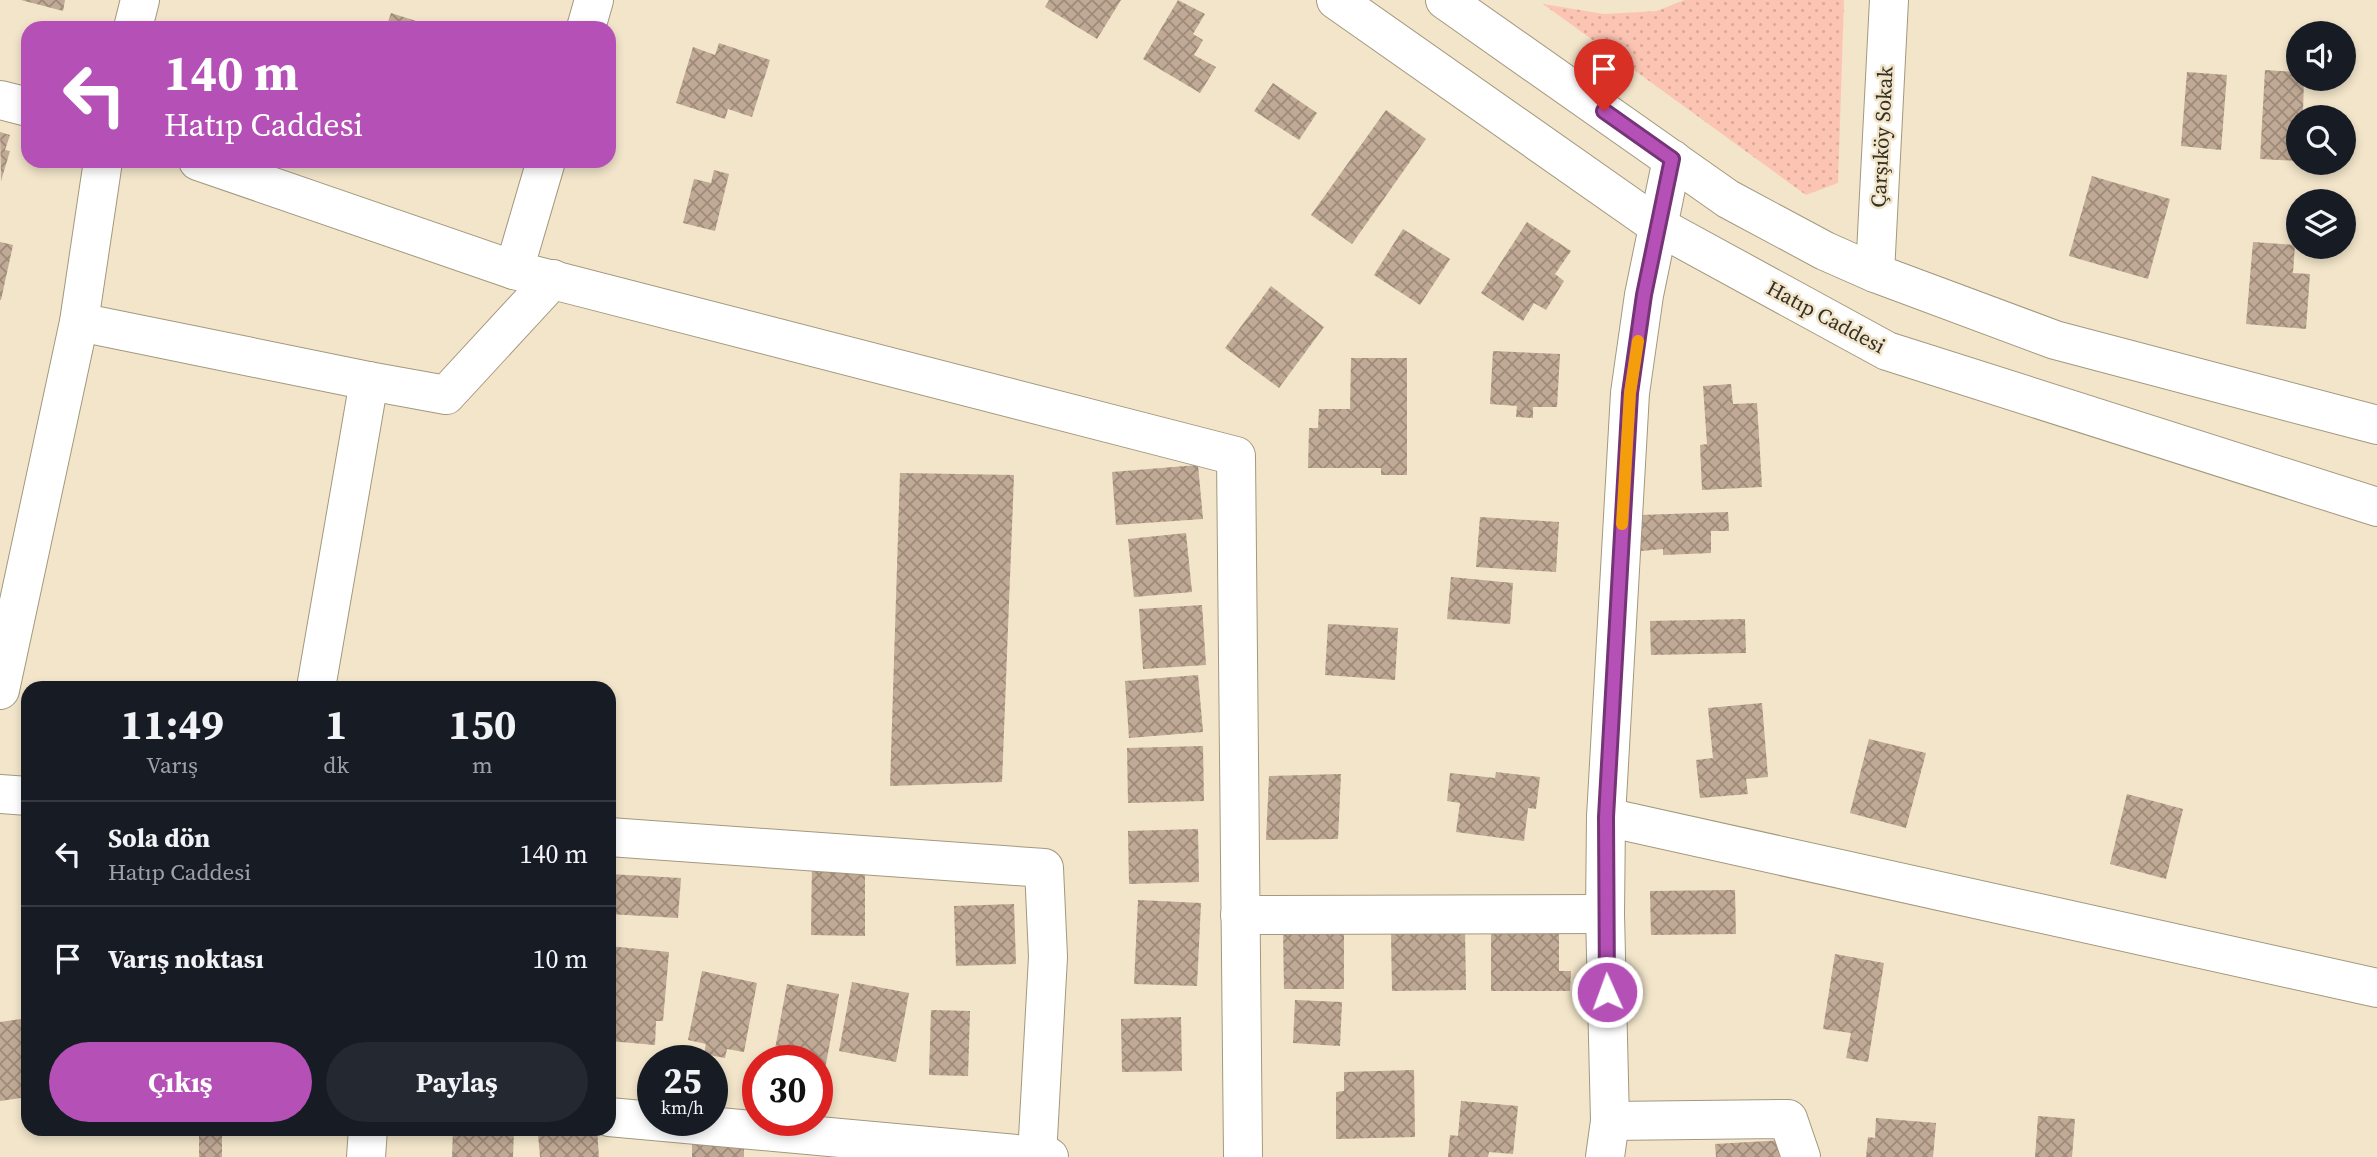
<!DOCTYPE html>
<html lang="tr">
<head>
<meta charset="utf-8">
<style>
	:root { --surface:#171b24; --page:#242831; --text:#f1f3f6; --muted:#9ea1a6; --line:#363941; --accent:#b450b6 }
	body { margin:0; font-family:"Source Serif 4",serif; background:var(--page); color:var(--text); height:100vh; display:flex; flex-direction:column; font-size:26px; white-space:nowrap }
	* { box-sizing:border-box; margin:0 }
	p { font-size:23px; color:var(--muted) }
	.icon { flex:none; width:38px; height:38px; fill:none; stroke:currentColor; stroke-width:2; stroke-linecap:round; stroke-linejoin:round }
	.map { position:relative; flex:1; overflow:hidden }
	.panel { position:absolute; left:21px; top:681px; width:595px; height:455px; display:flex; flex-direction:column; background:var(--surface); border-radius:21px; box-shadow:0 4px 10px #0003 }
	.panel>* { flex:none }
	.top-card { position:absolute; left:21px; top:21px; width:595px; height:147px; border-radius:21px; box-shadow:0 4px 10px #0003; background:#b450b6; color:#fff; overflow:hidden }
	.fabs { position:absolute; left:2286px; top:21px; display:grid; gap:14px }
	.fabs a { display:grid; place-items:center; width:70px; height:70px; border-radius:50%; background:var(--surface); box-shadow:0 4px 10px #0003; font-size:35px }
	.speed { position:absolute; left:637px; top:1045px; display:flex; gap:14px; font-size:35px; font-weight:700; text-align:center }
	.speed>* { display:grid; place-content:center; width:91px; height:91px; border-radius:50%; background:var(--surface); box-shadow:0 4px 10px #0003; line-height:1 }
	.speed small { font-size:18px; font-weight:400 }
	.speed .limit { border:10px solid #d22; background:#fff; color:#111 }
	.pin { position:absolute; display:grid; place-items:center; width:60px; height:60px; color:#fff; margin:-72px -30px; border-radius:50% 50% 50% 0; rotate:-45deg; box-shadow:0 0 7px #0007 }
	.pin .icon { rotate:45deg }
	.me { position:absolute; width:77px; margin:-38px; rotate:358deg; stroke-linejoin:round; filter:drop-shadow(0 0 5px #0008) }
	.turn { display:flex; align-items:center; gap:24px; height:147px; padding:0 28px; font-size:32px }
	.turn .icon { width:91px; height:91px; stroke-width:2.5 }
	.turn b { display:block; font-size:49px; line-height:60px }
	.eta { display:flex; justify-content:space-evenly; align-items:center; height:119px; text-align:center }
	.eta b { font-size:42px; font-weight:700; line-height:49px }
	.primary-button { display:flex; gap:14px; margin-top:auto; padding:14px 28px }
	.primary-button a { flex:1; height:80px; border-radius:42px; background:var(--accent); color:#fff; font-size:28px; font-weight:700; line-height:80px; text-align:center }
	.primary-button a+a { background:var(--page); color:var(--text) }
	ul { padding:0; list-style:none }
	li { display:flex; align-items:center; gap:21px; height:105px; padding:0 28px; border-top:2px solid var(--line) }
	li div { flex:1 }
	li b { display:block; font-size:26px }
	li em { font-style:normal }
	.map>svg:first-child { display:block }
	.grass { fill:url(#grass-dots) }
	.building { fill:url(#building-cross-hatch) }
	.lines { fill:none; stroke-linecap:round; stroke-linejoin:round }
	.minor-casing { stroke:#a3987e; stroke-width:40 }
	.major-casing { stroke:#a3987e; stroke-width:40 }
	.minor { stroke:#fff; stroke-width:38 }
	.major { stroke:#fff; stroke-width:38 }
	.route-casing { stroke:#753476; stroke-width:18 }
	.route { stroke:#b450b6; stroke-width:12 }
	.slow { stroke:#f59e0b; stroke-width:12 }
	.labels { text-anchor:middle; stroke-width:5; stroke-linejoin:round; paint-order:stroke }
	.street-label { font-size:21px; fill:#342f25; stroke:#f2e5ca }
</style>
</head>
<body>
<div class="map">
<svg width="2377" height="1157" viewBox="0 0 2377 1157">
	<defs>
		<pattern id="grass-dots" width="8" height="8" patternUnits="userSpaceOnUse" patternTransform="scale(1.75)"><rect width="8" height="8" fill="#fcc5b3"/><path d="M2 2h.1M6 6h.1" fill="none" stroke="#d9aa9a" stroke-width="1.8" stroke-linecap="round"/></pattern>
		<pattern id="building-cross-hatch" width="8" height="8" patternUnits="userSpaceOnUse" patternTransform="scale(1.75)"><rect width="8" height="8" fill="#c0a995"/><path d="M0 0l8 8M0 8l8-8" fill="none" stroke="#9d8a79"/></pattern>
	</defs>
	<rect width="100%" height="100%" fill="#f2e5ca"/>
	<polygon class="grass" points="1684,0 1844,0 1838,183 1806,195 1543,4 1604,14 1657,11"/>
	<g class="building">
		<polygon points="21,0 65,0 63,11"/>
		<polygon points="1049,0 1121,0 1097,39 1045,7"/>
		<polygon points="1178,0 1205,14 1193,34 1203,40 1194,55 1216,67 1200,93 1143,59"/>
		<polygon points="391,13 435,27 434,28 386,28"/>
		<polygon points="719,43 770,60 752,117 728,109 725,119 676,103 693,47 715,55"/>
		<polygon points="2265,70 2298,72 2298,79 2304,79 2303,112 2319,117 2298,117 2298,161 2260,159"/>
		<polygon points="2187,72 2227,75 2221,150 2181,146"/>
		<polygon points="1273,83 1317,113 1299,140 1254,111"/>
		<polygon points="1386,110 1426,139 1352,244 1311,215"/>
		<polygon points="0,132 10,135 5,150 10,151 1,181"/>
		<polygon points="714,170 729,174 715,231 683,223 694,179 711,183"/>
		<polygon points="2092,176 2170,199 2148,279 2069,256"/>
		<polygon points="1527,222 1571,251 1555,274 1564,281 1546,310 1534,303 1523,321 1481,293"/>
		<polygon points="1403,229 1450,259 1420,305 1374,275"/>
		<polygon points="0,242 13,245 1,300 0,300"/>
		<polygon points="2253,242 2295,245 2293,273 2310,274 2306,329 2246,324"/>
		<polygon points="1271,286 1324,327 1279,388 1225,348"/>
		<polygon points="1493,351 1560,354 1557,407 1533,407 1533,418 1516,417 1517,406 1490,404"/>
		<polygon points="1351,358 1407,358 1407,475 1381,475 1381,468 1308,468 1309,428 1318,428 1319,409 1350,409"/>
		<polygon points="1731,384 1733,404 1757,403 1762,487 1702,490 1700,445 1707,444 1703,386"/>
		<polygon points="1198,465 1203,519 1116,525 1112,472"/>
		<polygon points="900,473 1014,475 1002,782 890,786"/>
		<polygon points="1728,512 1729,531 1711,531 1711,553 1663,555 1663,549 1641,551 1640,515"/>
		<polygon points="1480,517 1559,522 1556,572 1476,567"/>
		<polygon points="1186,533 1192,592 1134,597 1128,539"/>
		<polygon points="1451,577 1513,583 1510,624 1447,619"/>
		<polygon points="1202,605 1206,665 1143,669 1139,609"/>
		<polygon points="1745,619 1746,653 1651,655 1650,621"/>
		<polygon points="1328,624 1398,628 1395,680 1325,675"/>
		<polygon points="1198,675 1203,732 1129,738 1125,681"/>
		<polygon points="1762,703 1768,777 1746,779 1748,794 1700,798 1696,760 1713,758 1708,708"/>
		<polygon points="1869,739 1926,753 1906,828 1850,813"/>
		<polygon points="1203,746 1204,801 1128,803 1127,748"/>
		<polygon points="1496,772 1540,777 1536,809 1528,808 1524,841 1456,832 1460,803 1447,801 1450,773 1495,778"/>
		<polygon points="1341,774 1338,839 1266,840 1269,776"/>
		<polygon points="2127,794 2183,809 2166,879 2110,864"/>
		<polygon points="1198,829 1199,882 1129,884 1128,831"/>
		<polygon points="812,861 865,862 865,936 811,935"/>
		<polygon points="609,874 681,878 678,918 609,914"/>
		<polygon points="1735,890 1736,934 1651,935 1650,891"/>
		<polygon points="1138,900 1201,903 1197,986 1134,984"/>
		<polygon points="1014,904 1016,964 956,966 954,906"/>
		<polygon points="27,928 28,928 28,959 21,957"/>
		<polygon points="1283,929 1344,929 1344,989 1284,989"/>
		<polygon points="1491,929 1559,929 1559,971 1571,971 1570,991 1491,991"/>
		<polygon points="1391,930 1465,930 1466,990 1392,991"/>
		<polygon points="609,946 669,952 663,1021 656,1021 655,1045 609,1041"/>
		<polygon points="1835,954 1884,963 1868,1062 1846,1058 1851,1033 1823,1029"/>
		<polygon points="702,971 757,983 744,1052 727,1049 725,1058 704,1054 706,1044 688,1040"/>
		<polygon points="852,982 909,993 896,1062 839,1051"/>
		<polygon points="787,984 839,994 825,1069 817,1068 817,1060 773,1060"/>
		<polygon points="1295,1000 1342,1002 1340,1046 1293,1043"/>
		<polygon points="931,1010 970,1011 968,1076 929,1075"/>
		<polygon points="1181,1017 1182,1071 1122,1072 1121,1019"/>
		<polygon points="28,1018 28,1097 0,1101 0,1022"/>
		<polygon points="1414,1070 1415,1137 1336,1139 1336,1092 1344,1091 1344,1072"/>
		<polygon points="1461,1101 1518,1106 1513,1154 1489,1152 1488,1157 1448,1157 1450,1135 1458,1136"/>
		<polygon points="2038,1116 2075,1119 2072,1157 2035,1157"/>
		<polygon points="1876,1118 1936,1123 1933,1157 1866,1157 1868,1137 1875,1138"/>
		<rect x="199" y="1129" width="23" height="28"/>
		<polygon points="453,1129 514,1129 513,1157 452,1157"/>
		<polygon points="597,1129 599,1157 540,1157 538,1134"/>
		<polygon points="692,1138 744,1139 744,1157 692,1157"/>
		<polygon points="1784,1140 1785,1157 1716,1157 1715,1144"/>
	</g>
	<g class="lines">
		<defs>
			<g id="minor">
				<polyline points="133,28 140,0"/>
				<polyline points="586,28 594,0"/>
				<polyline points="0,100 28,107"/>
				<polyline points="198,161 514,270"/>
				<polyline points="546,161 514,270 1236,456 1243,1157"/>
				<polyline points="1875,273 1889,0"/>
				<polyline points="79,322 369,381 446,395 553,279"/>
				<polyline points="316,688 369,381"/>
				<polyline points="0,690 79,322 103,161"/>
				<polyline points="0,794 28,796"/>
				<polyline points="1606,817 2377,988"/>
				<polyline points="609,837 1044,868 1048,957 1037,1156"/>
				<polyline points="1240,915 1605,914"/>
				<polyline points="609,1117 1049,1157"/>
				<polyline points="1610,1121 1788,1119 1801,1157"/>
				<polyline points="366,1157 368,1129"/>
				<polyline points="1605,1157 1610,1121 1605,914 1606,817 1630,393 1644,295 1672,159"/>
			</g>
			<g id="major">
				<polyline points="1336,0 1658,226 1887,351 2377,507"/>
				<polyline points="1445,0 1728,199 1825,251 1875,273 2055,340 2377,425"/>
			</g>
		</defs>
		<use href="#minor" class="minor-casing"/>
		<use href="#major" class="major-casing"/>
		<use href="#minor" class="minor"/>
		<use href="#major" class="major"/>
	</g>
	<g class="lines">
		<defs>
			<polyline id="route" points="1604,111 1672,159 1644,295 1630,393 1606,817 1607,992"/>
		</defs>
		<use href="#route" class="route-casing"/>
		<use href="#route" class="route"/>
		<polyline class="slow" points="1622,524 1630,393 1638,341"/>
	</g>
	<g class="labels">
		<g class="street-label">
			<text transform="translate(1882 137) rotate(-87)" y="7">Çarşıköy Sokak</text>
			<text transform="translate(1826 317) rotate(28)" y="7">Hatıp Caddesi</text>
		</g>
	</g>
</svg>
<div class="fabs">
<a><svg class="icon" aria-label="sound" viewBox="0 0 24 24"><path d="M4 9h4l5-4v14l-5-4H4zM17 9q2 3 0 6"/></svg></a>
<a><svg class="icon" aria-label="search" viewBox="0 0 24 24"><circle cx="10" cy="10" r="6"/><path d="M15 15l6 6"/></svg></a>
<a><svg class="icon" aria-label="layers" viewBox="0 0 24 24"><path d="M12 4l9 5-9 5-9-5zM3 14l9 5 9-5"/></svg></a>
</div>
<div class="speed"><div>25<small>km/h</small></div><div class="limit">30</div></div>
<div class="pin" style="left:1604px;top:111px;background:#d93025"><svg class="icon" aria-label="arrive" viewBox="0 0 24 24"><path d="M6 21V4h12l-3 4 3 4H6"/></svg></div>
<svg class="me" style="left:1607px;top:992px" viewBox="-20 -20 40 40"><circle r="17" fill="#b450b6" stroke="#fff" stroke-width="3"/><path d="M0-11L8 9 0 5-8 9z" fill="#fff"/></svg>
<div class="top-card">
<div class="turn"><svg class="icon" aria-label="left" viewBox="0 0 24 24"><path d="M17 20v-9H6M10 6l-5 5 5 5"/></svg><div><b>140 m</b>Hatıp Caddesi</div></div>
</div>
<section class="panel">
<div class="eta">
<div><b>11:49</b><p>Varış</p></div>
<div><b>1</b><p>dk</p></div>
<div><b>150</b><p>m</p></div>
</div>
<ul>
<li><svg class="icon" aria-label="left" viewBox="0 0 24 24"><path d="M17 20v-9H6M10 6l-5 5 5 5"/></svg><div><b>Sola dön</b><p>Hatıp Caddesi</p></div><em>140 m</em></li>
<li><svg class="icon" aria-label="arrive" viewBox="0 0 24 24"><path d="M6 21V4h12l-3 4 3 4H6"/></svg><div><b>Varış noktası</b></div><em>10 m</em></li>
</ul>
<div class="primary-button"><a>Çıkış</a><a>Paylaş</a></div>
</section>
</div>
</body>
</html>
